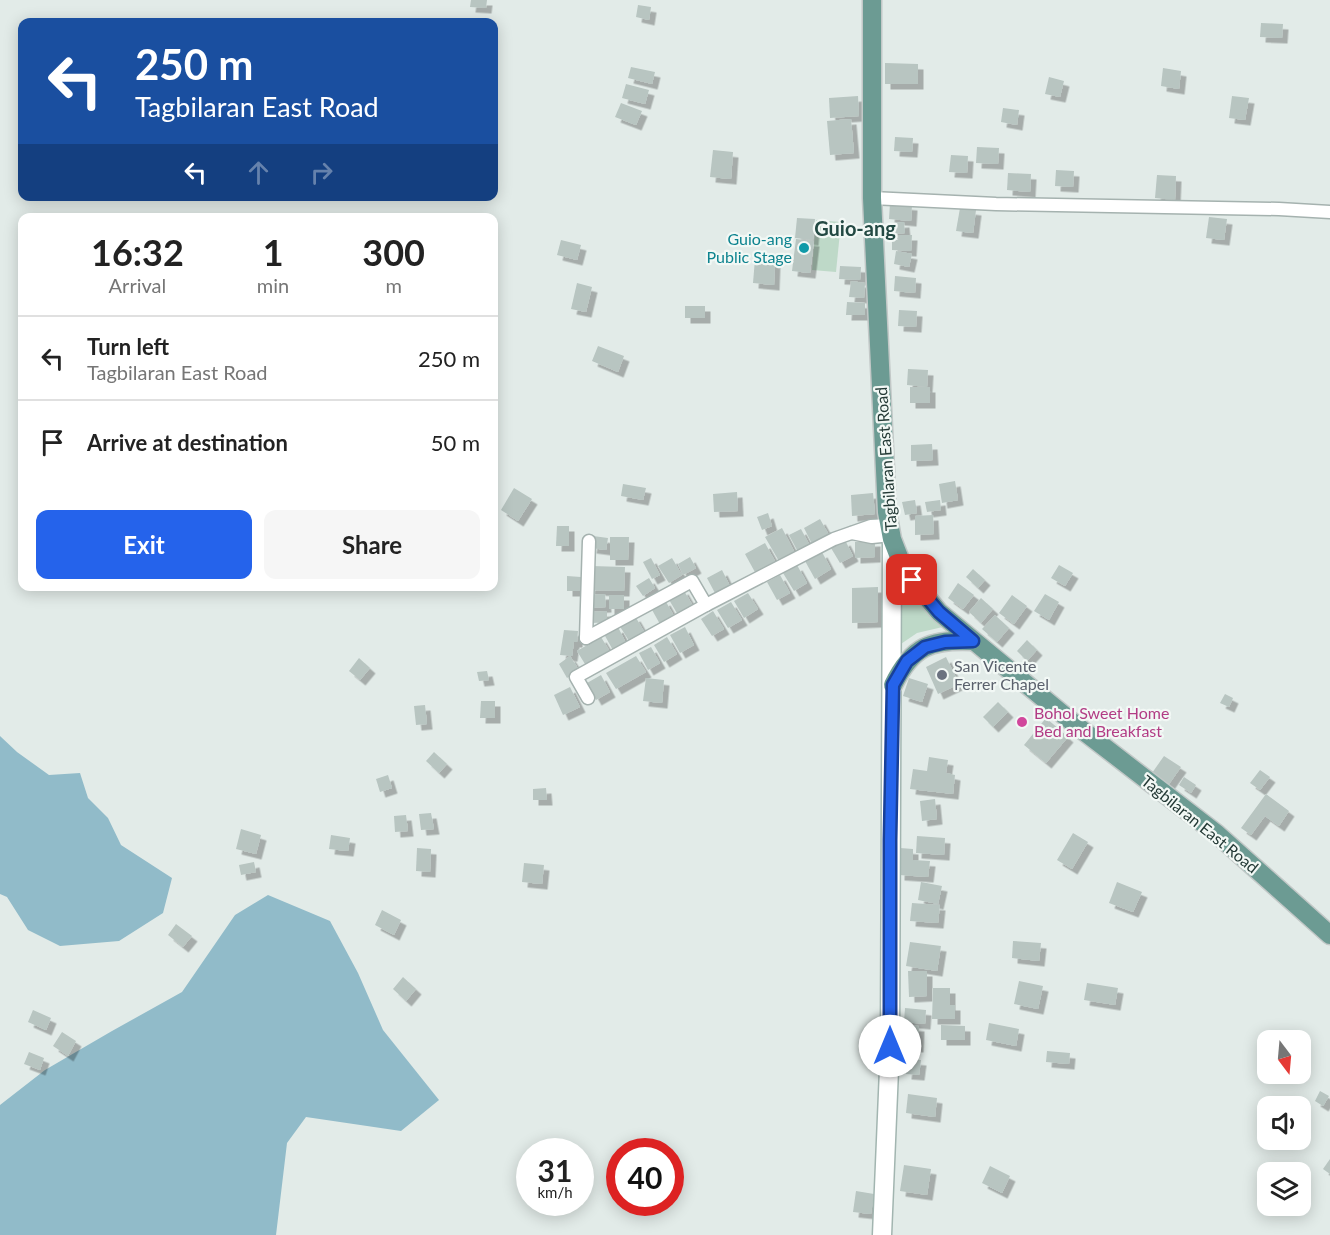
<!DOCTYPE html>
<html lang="en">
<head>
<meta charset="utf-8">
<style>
	:root { --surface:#fff; --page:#f6f6f6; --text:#222; --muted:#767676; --line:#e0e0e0; --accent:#2563eb }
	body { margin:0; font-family:Lato,sans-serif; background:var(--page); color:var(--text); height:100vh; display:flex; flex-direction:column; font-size:22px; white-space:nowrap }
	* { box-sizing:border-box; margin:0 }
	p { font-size:20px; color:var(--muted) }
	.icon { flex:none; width:33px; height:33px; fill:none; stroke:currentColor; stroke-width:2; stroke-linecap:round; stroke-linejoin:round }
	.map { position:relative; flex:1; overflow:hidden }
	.drawer { position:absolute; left:18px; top:213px; width:480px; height:378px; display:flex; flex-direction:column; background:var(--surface); border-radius:12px; box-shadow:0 3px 15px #0003 }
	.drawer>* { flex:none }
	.guide { position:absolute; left:18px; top:18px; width:480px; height:183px; border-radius:12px; box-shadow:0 3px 15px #0003; background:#1a4fa0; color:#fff; overflow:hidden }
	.needle { width:39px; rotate:164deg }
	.fabs { position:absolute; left:1257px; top:1030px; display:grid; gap:12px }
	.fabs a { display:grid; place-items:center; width:54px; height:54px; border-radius:12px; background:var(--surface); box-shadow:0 3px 15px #0003; font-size:30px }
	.speed { position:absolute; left:516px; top:1138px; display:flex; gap:12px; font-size:30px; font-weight:700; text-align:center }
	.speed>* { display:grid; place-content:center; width:78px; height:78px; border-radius:50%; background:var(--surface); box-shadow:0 3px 15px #0003; line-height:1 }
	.speed small { font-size:15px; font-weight:400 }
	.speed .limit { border:9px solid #d22; background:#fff; color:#111 }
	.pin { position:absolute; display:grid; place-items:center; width:51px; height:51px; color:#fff; margin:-26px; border-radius:12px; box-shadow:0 3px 9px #0006 }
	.me { position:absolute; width:66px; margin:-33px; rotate:0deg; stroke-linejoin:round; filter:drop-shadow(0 0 4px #0008) }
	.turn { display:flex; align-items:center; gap:21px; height:126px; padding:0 18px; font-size:27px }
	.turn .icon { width:78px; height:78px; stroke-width:2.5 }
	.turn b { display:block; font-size:42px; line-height:51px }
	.lanes { display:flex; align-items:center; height:57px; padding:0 18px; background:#0003; justify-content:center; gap:30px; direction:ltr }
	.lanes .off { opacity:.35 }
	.eta { display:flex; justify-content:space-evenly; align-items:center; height:102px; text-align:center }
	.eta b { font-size:36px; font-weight:700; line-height:42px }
	.cta { display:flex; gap:12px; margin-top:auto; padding:12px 18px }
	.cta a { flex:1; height:69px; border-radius:12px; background:var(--accent); color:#fff; font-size:24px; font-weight:700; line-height:69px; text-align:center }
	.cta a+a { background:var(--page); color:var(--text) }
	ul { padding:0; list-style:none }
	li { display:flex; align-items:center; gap:18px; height:84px; padding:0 18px; border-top:2px solid var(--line) }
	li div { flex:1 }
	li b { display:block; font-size:22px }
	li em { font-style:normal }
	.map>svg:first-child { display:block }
	.green { fill:#bed9c8 }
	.water { fill:#91bbc9 }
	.building { fill:#b8c5c1; filter:url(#shadow) }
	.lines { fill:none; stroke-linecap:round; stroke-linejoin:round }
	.street-casing { stroke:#a5b2af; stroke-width:15 }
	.secondary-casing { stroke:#a2b5b0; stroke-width:21 }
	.primary-casing { stroke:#c2c8c7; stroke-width:21 }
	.street { stroke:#fff; stroke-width:12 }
	.secondary { stroke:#fff; stroke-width:18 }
	.primary { stroke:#6c9b93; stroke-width:18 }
	.route-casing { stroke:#184099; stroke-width:15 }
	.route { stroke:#2563eb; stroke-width:10 }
	.culture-dot { fill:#0f9aa8; stroke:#f2f8f5; stroke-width:2 }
	.worship-dot { fill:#6b7280; stroke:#f2f8f5; stroke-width:2 }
	.hotel-dot { fill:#d1479c; stroke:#f2f8f5; stroke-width:2 }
	.labels { text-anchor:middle; stroke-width:4.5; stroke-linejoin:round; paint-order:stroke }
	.culture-label { font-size:16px; fill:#0d838f; stroke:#f2f8f5; text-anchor:end }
	.street-label { font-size:16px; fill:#243a36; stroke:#f2f8f5 }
	.worship-label { font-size:16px; fill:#5b616d; stroke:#f2f8f5; text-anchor:start }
	.hotel-label { font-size:16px; fill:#b23c85; stroke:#f2f8f5; text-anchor:start }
	.quarter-label { font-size:20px; font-weight:bold; fill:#234943; stroke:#f2f8f5 }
</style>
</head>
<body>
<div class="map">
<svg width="1330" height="1235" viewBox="0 0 1330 1235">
	<defs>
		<filter id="shadow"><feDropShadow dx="5.5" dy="5.5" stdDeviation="0" flood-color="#0004"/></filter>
	</defs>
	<rect width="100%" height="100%" fill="#e2ebe8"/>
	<g class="green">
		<polygon points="816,220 841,222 836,272 812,270"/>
		<polygon points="898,581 947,626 917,633 895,648"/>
	</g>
	<g class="water">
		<polygon points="0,736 17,752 49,775 80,773 88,798 108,818 121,845 172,878 163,913 119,941 60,946 28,930 7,897 0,894"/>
		<polygon points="268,895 330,921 358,973 383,1030 439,1100 401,1131 306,1117 287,1143 276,1235 0,1235 0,1105 45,1070 112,1031 182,992 235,915"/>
	</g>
	<g class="building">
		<polygon points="471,0 487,0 486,8 470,7"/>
		<polygon points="638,5 651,7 649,20 636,17"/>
		<polygon points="1261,23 1283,24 1282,38 1260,37"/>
		<polygon points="885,63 918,64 918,84 885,84"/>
		<polygon points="631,67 655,72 652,84 628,78"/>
		<polygon points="1163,68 1181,71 1179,89 1161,86"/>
		<polygon points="1049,77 1064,81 1060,97 1045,94"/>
		<polygon points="626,84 649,90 645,104 622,98"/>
		<polygon points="858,96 859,116 830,118 829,98"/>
		<polygon points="1232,96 1249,98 1245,120 1229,118"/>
		<polygon points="621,103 642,111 636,125 615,117"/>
		<polygon points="1003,108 1019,110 1017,125 1001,122"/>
		<polygon points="851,119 854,153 830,155 827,121"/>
		<polygon points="895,137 913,138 912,152 894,151"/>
		<polygon points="977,147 999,148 998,164 976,163"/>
		<polygon points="713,150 733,152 731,179 710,177"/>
		<polygon points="951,155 968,156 967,173 949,172"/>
		<polygon points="1056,170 1074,171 1073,187 1055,186"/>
		<polygon points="1008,173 1031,174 1030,192 1007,190"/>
		<polygon points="1157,175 1176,176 1175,200 1155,198"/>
		<polygon points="890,203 912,205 911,221 889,219"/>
		<polygon points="960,208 976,210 973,233 956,231"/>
		<polygon points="1209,217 1227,219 1224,240 1206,238"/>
		<polygon points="797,218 815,219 813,240 795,238"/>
		<polygon points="904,222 905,233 892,234 892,223"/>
		<polygon points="899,235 912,235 911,251 892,250 892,240 898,240"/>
		<polygon points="796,239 814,241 810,273 792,271"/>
		<polygon points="561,240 581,245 577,260 557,255"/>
		<polygon points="896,251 912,254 909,267 894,264"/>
		<polygon points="755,259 775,260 774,285 753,283"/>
		<polygon points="840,266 861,267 860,280 839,279"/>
		<polygon points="895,276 916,278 915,293 894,291"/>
		<polygon points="851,281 865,283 864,298 849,297"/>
		<polygon points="577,283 592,287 586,312 571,309"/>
		<polygon points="847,302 865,303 865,315 846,315"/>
		<rect x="685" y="306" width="20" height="12"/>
		<polygon points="899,310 917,311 916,327 898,326"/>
		<polygon points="598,346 624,356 618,372 592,361"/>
		<polygon points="908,369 928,370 927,387 907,385"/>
		<rect x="910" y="387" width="20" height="16"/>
		<polygon points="932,444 933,460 911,461 911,445"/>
		<polygon points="955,481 958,500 942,503 939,484"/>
		<polygon points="623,484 646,488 643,500 621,496"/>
		<polygon points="514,488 532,499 518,521 501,510"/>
		<polygon points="737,492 738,511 714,512 713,494"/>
		<polygon points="873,493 875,514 852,516 851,495"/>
		<polygon points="915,500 917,513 905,515 902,502"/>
		<polygon points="940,500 941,510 927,512 925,502"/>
		<polygon points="768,513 772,526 762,530 757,517"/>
		<polygon points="933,515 934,534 915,535 915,516"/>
		<polygon points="820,519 829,535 812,544 804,528"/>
		<polygon points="557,526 569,526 569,546 556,546"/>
		<polygon points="782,528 796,555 780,563 765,537"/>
		<polygon points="801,529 810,546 798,552 789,535"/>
		<polygon points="593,536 608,538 606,550 591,548"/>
		<polygon points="610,537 629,537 628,560 610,560"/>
		<polygon points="845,540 853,556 840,563 831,548"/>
		<polygon points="875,541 875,557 855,558 855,542"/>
		<polygon points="765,543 776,563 756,574 745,554"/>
		<polygon points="822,552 831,569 815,579 805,561"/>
		<polygon points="690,557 696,568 683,575 678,564"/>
		<polygon points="651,558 660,575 652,579 643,562"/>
		<polygon points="672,558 682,575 669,583 658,566"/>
		<polygon points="797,565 807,583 794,591 783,573"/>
		<polygon points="1059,565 1073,573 1065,586 1051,578"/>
		<polygon points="591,566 625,567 624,591 589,590"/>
		<polygon points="973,569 985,580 978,588 966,577"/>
		<polygon points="722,570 731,588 716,595 707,578"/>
		<polygon points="780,575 790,593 777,600 767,582"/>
		<polygon points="567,576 581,577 581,591 567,591"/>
		<polygon points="649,578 655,588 643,596 636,586"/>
		<polygon points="958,583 974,595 963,609 948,598"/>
		<polygon points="878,587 878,622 852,623 852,588"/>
		<polygon points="683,589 693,606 678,615 668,598"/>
		<polygon points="748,593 758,609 744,618 734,601"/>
		<polygon points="605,594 606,607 588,608 588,595"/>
		<polygon points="1045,594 1059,602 1049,620 1034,611"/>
		<rect x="609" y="595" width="15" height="14"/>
		<polygon points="1012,595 1027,606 1014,624 999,613"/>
		<polygon points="981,598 993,609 981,623 969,612"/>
		<polygon points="665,600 675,618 661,626 651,608"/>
		<polygon points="731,602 742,620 728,628 717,610"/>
		<polygon points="607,611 607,622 593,623 592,612"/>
		<polygon points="713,611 724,629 712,636 701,619"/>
		<polygon points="995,615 1009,628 997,642 982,629"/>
		<polygon points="635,616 646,635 631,644 619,625"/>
		<polygon points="618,627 628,647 615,654 604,634"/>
		<polygon points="685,627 694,645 680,653 670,635"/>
		<polygon points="564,630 578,631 577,642 574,642 572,656 560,655"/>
		<polygon points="601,637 612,655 588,669 577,651"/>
		<polygon points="667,637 677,654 664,662 654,645"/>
		<polygon points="1027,640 1037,650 1027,661 1017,651"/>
		<polygon points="651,647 660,663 648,670 639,653"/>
		<polygon points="570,656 579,670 567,678 559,664"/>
		<polygon points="636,656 646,672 616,689 606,673"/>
		<polygon points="946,657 959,684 938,694 926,667"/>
		<polygon points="359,658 370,668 360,680 349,671"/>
		<polygon points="487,671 489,680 479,681 477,672"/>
		<polygon points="601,675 610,692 596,700 587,683"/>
		<polygon points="646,678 664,680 662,703 643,701"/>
		<polygon points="909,678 928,684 922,702 903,696"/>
		<polygon points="570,687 580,707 563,715 554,695"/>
		<polygon points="1225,694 1233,698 1229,707 1220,703"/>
		<polygon points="481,701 495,701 495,718 480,718"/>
		<polygon points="998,702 1008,712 993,727 983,717"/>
		<polygon points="425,705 427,724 416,725 414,706"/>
		<polygon points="1046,718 1068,737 1046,763 1024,745"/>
		<polygon points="434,752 447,764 439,773 426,761"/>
		<polygon points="1164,756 1181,767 1169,784 1152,773"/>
		<polygon points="929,757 948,760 946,773 955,775 953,794 910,789 913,769 927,771"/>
		<polygon points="1260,770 1270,777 1260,790 1250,783"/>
		<polygon points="388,775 392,788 380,792 376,779"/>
		<polygon points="1184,777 1196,785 1191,793 1179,785"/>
		<polygon points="546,788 547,800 533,800 533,789"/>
		<polygon points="1266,794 1289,811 1279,826 1265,816 1251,835 1241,828"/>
		<polygon points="935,799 937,819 922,821 920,801"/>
		<polygon points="431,813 434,829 421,830 419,814"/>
		<polygon points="406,815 408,831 395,832 394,816"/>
		<polygon points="241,829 261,835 256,854 236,849"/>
		<polygon points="1073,833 1088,842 1072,869 1057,860"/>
		<polygon points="331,835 350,838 348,851 329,849"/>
		<polygon points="917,836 945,838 944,855 916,853"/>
		<polygon points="417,848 431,849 430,872 416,871"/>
		<polygon points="900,848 913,849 913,860 930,861 928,877 899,875"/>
		<polygon points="254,862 256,872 241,875 239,865"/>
		<polygon points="524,863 544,865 542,884 522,882"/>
		<polygon points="921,882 942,886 938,904 918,900"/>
		<polygon points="1117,882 1142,892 1133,912 1109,903"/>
		<polygon points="912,903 940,905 938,923 910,921"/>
		<polygon points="382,910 401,920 394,935 375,925"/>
		<polygon points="176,924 192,936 183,947 168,935"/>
		<polygon points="1013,941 1041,943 1039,961 1012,958"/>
		<polygon points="910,942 941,946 937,971 906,966"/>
		<polygon points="908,971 927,971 927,996 909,997"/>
		<polygon points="403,977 416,989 406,1001 393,989"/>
		<polygon points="1019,981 1043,986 1038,1009 1014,1004"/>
		<polygon points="1087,983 1118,988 1115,1005 1084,1000"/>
		<polygon points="933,988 950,988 950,1005 955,1005 955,1019 932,1019"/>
		<polygon points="905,1008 926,1010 925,1024 904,1022"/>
		<polygon points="33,1010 51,1018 46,1030 28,1022"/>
		<polygon points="989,1023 1019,1029 1016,1046 986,1040"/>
		<polygon points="901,1025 919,1026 918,1047 899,1046"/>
		<polygon points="941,1025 965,1026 965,1040 941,1040"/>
		<polygon points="62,1032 76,1041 68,1056 53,1046"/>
		<polygon points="1047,1051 1070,1053 1069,1064 1046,1062"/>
		<polygon points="29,1052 44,1058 40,1070 24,1064"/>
		<polygon points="908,1059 921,1060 919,1075 906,1074"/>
		<polygon points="1320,1091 1329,1096 1323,1106 1315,1101"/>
		<polygon points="908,1094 937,1098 935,1117 906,1113"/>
		<polygon points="1330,1159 1330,1174 1323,1169"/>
		<polygon points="904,1165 931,1169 927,1195 900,1191"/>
		<polygon points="990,1166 1010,1176 1002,1193 982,1183"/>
		<polygon points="856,1191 874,1194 871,1214 853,1212"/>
	</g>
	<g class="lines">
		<defs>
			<g id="street">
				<polyline points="872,198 996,204 1279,209 1330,212"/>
				<polyline points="852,533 872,537 891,535"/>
				<polyline points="586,638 692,581 706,605"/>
				<polyline points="586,638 589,541"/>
				<polyline points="588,698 576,677 706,605 834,539 871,526 889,525"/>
			</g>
			<polyline id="secondary" points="882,1235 890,1046 892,541"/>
			<g id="primary">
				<polyline points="872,0 872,198 887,512 892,539 901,562 912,580 939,612 1077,726 1217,834 1330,935"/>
				<path d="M893,685C912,646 931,639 973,641"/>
			</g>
		</defs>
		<use href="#street" class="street-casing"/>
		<use href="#secondary" class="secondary-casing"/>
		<use href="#primary" class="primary-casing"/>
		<use href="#street" class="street"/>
		<use href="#secondary" class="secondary"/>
		<use href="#primary" class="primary"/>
	</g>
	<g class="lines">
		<defs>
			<polyline id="route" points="890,1046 890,840 893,685 907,661 925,647 945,642 973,641 939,612 912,580"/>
		</defs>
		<use href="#route" class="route-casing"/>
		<use href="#route" class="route"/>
	</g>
	<circle class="culture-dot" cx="804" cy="248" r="6"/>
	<circle class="worship-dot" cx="942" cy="675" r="6"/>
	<circle class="hotel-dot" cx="1022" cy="722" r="6"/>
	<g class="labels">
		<g class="culture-label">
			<text x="792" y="245">Guio-ang<tspan x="792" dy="18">Public Stage</tspan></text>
		</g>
		<g class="street-label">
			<text transform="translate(886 459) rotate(-94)" y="6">Tagbilaran East Road</text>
			<text transform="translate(1200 824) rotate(39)" y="6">Tagbilaran East Road</text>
		</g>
		<g class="worship-label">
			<text x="954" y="672">San Vicente<tspan x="954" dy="18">Ferrer Chapel</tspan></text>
		</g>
		<g class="hotel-label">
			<text x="1034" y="719">Bohol Sweet Home<tspan x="1034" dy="18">Bed and Breakfast</tspan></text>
		</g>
		<g class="quarter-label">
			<text x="855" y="236">Guio-ang</text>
		</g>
	</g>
</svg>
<div class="fabs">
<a><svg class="needle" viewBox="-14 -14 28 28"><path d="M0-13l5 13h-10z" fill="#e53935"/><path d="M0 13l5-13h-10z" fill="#767676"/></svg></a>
<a><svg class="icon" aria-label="sound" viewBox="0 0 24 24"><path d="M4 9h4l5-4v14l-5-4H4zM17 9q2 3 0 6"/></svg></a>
<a><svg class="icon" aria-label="layers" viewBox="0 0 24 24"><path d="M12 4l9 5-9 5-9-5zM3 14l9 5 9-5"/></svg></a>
</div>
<div class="speed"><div>31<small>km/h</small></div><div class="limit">40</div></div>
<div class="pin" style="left:912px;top:580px;background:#d93025"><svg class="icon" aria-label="arrive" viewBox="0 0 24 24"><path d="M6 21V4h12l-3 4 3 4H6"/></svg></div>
<svg class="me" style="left:890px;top:1046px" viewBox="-20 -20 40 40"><circle r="19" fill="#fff"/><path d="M0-13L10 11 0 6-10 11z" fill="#2563eb"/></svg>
<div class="guide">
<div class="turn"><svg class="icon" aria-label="left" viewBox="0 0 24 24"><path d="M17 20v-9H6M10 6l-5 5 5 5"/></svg><div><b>250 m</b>Tagbilaran East Road</div></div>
<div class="lanes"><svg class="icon" aria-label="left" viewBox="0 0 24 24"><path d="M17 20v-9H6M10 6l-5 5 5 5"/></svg><svg class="icon off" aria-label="ahead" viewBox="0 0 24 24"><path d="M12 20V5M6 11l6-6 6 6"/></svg><svg class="icon off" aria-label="right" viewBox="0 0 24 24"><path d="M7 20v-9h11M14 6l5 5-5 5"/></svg></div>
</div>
<section class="drawer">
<div class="eta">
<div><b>16:32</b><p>Arrival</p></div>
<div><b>1</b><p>min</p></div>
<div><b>300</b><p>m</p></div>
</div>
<ul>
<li><svg class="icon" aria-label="left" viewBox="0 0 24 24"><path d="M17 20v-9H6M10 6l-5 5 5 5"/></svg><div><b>Turn left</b><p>Tagbilaran East Road</p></div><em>250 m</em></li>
<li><svg class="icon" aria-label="arrive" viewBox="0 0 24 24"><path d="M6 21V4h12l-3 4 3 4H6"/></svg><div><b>Arrive at destination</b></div><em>50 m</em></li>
</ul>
<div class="cta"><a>Exit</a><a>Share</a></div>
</section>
</div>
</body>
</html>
